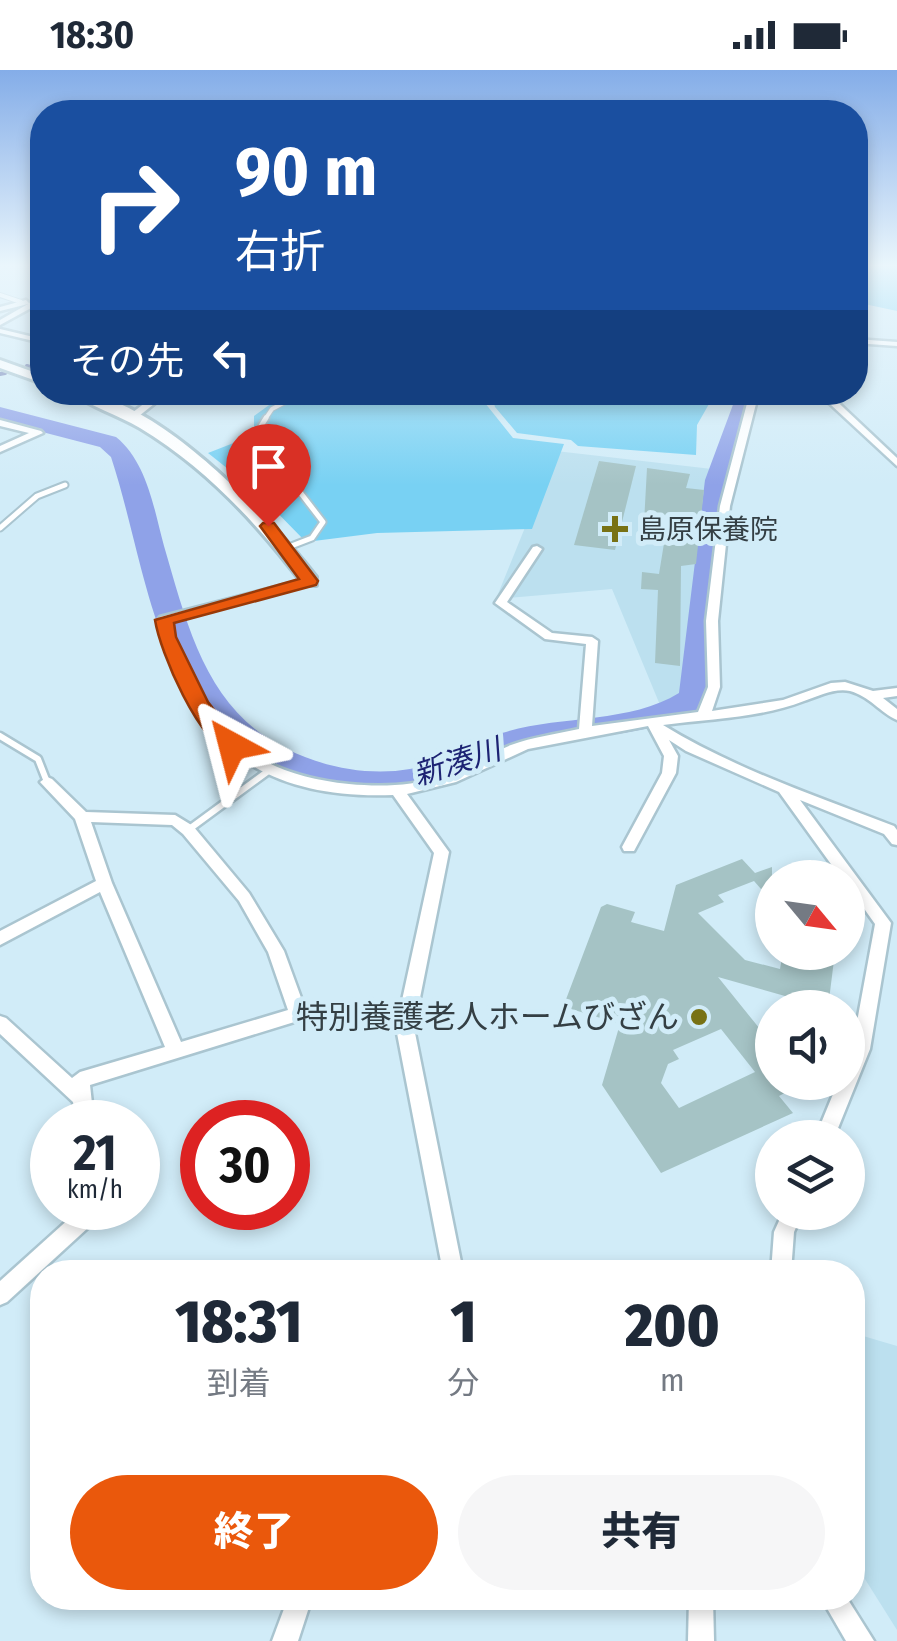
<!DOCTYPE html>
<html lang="ja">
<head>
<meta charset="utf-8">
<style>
	:root { --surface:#fff; --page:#f6f6f7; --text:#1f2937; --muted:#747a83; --accent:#ea580c }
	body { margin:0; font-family:"Fira Sans Condensed","Noto Sans JP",sans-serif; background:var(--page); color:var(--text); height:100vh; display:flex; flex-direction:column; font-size:38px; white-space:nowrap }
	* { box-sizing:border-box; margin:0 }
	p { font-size:32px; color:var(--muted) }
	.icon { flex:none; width:55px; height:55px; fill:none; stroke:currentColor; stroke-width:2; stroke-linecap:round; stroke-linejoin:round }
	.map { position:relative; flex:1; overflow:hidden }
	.sheet { position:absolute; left:30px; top:1190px; width:835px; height:350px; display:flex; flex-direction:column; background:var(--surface); border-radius:40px; box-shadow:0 5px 15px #0003 }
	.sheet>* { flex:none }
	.guide { position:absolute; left:30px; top:30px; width:838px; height:305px; border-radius:40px; box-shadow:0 5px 15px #0003; background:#1a4fa0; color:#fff; overflow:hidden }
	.needle { width:65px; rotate:119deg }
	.controls { position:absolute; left:755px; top:790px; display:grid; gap:20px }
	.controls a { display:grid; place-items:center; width:110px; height:110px; border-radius:50%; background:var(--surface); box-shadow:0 5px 15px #0003; font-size:50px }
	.speed { position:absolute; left:30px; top:1030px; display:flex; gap:20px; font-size:50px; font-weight:700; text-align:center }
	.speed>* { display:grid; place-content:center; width:130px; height:130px; border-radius:50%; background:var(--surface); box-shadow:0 5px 15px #0003; line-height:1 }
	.speed small { font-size:25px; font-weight:400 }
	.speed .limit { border:15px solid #d22; background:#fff; color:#111 }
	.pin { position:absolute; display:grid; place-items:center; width:85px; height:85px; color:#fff; margin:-102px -42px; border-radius:50% 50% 50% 0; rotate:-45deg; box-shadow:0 0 10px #0007 }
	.pin .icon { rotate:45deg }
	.me { position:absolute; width:110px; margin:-55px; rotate:322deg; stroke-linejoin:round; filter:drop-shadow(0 0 8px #0008) }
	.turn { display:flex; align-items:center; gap:35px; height:210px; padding:0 40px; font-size:45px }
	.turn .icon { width:130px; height:130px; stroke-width:2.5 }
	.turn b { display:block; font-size:70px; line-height:85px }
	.then { display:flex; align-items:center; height:95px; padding:0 40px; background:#0003; gap:20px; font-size:38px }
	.eta { display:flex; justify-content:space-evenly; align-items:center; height:170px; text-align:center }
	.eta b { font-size:60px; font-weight:800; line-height:70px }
	.action { display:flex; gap:20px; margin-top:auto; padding:20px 40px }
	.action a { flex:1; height:115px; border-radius:60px; background:var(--accent); color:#fff; font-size:40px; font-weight:800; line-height:115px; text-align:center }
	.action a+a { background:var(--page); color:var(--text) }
	.status { display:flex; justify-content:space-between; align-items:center; height:70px; padding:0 50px; background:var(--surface); direction:ltr }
	.status svg { height:28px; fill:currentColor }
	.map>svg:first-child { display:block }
	.built { fill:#bce0ef }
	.green { fill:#78d1f3 }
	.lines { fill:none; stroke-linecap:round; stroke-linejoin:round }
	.stream { stroke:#7484b7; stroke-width:4 }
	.river { fill:#8fa2e8; fill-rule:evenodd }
	.building { fill:#a5c3c5; fill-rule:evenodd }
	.lane-far2-casing { stroke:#aac5d0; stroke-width:6 }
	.lane-far1-casing { stroke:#aac5d0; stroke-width:9 }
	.lane-casing { stroke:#aac5d0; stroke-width:11 }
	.street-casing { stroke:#aac5d0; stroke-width:5 }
	.secondary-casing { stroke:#aac5d0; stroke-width:6 }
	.lane-far2 { stroke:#fff; stroke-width:4 }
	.lane-far1 { stroke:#fff; stroke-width:5 }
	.lane { stroke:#fff; stroke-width:6 }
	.street { fill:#fff; fill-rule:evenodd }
	.secondary { fill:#fff; fill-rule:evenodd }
	.route { fill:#ea580c; stroke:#983908; stroke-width:2.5 }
	.poi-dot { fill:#787215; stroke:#d1ecf8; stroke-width:4 }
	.labels { text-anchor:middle; stroke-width:10; stroke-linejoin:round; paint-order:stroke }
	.far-poi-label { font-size:28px; fill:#343f44; stroke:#d1ecf8; text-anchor:start }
	.far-water-label { font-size:30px; font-style:italic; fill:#1d2373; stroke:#d1ecf8 }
	.poi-label { font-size:32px; fill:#343f44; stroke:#d1ecf8; text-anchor:end }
</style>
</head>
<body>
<div class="status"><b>18:30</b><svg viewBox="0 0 49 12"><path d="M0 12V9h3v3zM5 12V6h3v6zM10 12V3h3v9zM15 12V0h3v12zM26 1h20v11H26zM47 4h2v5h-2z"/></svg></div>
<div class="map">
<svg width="897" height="1571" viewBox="0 0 897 1571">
	<rect width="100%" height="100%" fill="#d1ecf8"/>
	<g class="built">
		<polygon points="556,381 712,399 693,612 675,631 660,635 612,519 496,529"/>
		<polygon points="853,1263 897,1276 897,1560 853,1490"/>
	</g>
	<g class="green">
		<polygon points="855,195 897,195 897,241 855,232"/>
		<polygon points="287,322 477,323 513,368 564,374 532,459 377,463 306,472 257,422 208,383 254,365 254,346"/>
		<polygon points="670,322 713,327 697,355 696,385 578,376 571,370 517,363 495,337 491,323"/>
	</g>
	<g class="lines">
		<g class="stream">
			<polyline points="27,296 42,301"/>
			<polyline points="0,304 5,303"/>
		</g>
		<path class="river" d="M745,325L756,332L729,410L711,627C687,663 580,667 539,675C494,684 457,714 411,723C373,731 328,722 292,708C278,703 262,699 250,690C153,623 145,490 111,387L100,377L0,351V337L116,367C147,392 154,439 164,476C190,565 210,652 305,687C338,700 376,705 410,699C442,694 471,673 502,663C558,645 629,654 679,623L705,410L734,332Z"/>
	</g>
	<g class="building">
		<polygon points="599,391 636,396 615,480 574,475"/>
		<polygon points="647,398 690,404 686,418 704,420 696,494 681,496 680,596 655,593 658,520 641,519 642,502 659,504 667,455 644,453"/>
		<path d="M742,789L755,803L772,797V806L812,790L829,808H772V814L761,819L754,811L718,825L724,832L698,843L745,890L780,899L783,882H835L828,938H798L799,930L718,907L772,974V1012H806L779,1026L793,1043L661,1103L602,1015L620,954L568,938L570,933L565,932L601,837L607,834L635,842L631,852L664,861L676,815ZM721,959L755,1002L679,1038L661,1013L668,994L679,989L673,980Z"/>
	</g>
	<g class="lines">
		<defs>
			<g id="lane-far2">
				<polyline points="0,225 21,232"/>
				<polyline points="264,351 272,339 304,322"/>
			</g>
			<g id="lane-far1">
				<polyline points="266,348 261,356 266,378 323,452 312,468 286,478"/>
				<polyline points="0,458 37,426 65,415"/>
			</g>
			<g id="lane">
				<polyline points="0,666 38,689 47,712"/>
				<polyline points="188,760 271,699"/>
			</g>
			<g id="street">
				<polygon points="42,227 42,232 0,255 0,250 28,234 0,241 0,237 26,230 29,233"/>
				<polygon points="0,259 42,269 42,273 0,263"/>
				<polygon points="855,269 897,272 897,276 855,273"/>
				<polygon points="159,322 169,322 134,350 128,350 128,346"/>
				<path d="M750,322H759L730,436L718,551L720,617L712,641L783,630L831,613L845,612L873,621L897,618V626L883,628L897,639V650C881,643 869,626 850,621C834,618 819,626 804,631C760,648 710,649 663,655C735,699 816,726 894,756L897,760V775L892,774L884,764L800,730L891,853L870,979L834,1068H815L838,1012H848V991L852,979L875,854L848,816V808H841L779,722L686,681L669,670L678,686L676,703L634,781H624L622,777L662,703L664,686L648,656L528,679L456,712L407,724L449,782L414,958L463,1202H443L396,958L434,783L393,725C265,730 187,676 158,550L160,547L306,509H314V513L170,552C194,651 246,704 349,714C380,717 412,716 441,707C466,700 487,684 511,675C533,667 556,664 579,659L586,574L545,569L495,533L533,477L537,476L542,479L507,532L552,563L592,567L598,571L592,656L698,642L708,617L706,551L720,436Z"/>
				<polygon points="817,322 827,322 897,388 897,396"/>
				<polygon points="0,350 41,361 43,363 0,382 0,376 29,363 0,356"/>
				<path d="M47,707L52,709L86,742L175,745L193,756L249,823L284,881L307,944L304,949L90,1015L94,1052H76L73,1032L0,964V946L6,948L72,1008L80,1002L165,977L100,822L0,875V861L96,811L75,749L40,712ZM91,752L172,755L183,764L239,831L268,882L288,940L181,972L112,813Z"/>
				<polygon points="81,1138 105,1138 102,1145 7,1232 0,1235 0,1211"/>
				<polygon points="783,1142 803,1142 794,1162 791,1202 771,1202 774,1162"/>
				<polygon points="288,1528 312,1528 298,1571 272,1571"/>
				<polygon points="689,1528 713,1528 714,1571 688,1571"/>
				<polygon points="821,1528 847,1528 874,1571 846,1571"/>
			</g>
			<g id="secondary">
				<polygon points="0,290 42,305 42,313 0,298"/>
				<path d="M71,322C153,322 268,446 316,507V515H304C258,454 206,398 140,358C118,345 91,337 71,322Z"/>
			</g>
		</defs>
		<use href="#lane-far2" class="lane-far2-casing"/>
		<use href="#lane-far1" class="lane-far1-casing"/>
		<use href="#lane" class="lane-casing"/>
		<use href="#street" class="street-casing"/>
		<use href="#secondary" class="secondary-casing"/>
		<use href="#lane-far2" class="lane-far2"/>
		<use href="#lane-far1" class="lane-far1"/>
		<use href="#lane" class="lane"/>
		<use href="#street" class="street"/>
		<use href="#secondary" class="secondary"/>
	</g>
	<linearGradient id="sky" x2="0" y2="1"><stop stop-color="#84ade8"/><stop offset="0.47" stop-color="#eaf6fc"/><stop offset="1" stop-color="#eaf6fc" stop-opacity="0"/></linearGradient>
	<rect width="897" height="415" fill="url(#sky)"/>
	<path class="route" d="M263,453H274L318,511L316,515L174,553L176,567L208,632L242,676L232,683C199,674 160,582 155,550L299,509L260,456Z"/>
	<g class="poi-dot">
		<path d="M610 444h10v10h10v10h-10v10h-10v-10h-10v-10h10z"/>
		<circle cx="699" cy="947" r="10"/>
	</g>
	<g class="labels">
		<g class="far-poi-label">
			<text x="638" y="469">島原保養院</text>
		</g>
		<g class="far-water-label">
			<text transform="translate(457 692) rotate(-18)" y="10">新湊川</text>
		</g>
		<g class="poi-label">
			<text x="679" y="958">特別養護老人ホームびざん</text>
		</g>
	</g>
</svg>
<div class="controls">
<a><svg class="needle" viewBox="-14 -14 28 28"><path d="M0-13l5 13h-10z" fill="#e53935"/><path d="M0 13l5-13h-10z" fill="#747a83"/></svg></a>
<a><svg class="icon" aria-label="sound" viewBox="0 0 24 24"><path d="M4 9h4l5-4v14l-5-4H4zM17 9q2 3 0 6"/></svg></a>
<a><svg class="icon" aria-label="layers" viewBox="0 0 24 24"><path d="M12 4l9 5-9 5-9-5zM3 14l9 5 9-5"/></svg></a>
</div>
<div class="speed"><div>21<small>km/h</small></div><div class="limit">30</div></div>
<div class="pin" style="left:268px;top:456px;background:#d93025"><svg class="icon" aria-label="arrive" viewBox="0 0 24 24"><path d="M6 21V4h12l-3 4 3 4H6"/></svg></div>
<svg class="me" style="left:232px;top:676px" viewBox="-20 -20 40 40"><path d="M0-17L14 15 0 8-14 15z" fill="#ea580c" stroke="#fff" stroke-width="4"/></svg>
<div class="guide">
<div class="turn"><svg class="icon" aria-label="right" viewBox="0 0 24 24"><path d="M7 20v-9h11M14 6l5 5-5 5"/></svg><div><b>90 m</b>右折</div></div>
<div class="then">その先<svg class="icon" aria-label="left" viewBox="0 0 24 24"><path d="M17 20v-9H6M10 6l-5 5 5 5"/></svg></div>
</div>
<section class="sheet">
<div class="eta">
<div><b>18:31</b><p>到着</p></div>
<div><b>1</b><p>分</p></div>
<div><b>200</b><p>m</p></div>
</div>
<div class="action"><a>終了</a><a>共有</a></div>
</section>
</div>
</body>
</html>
